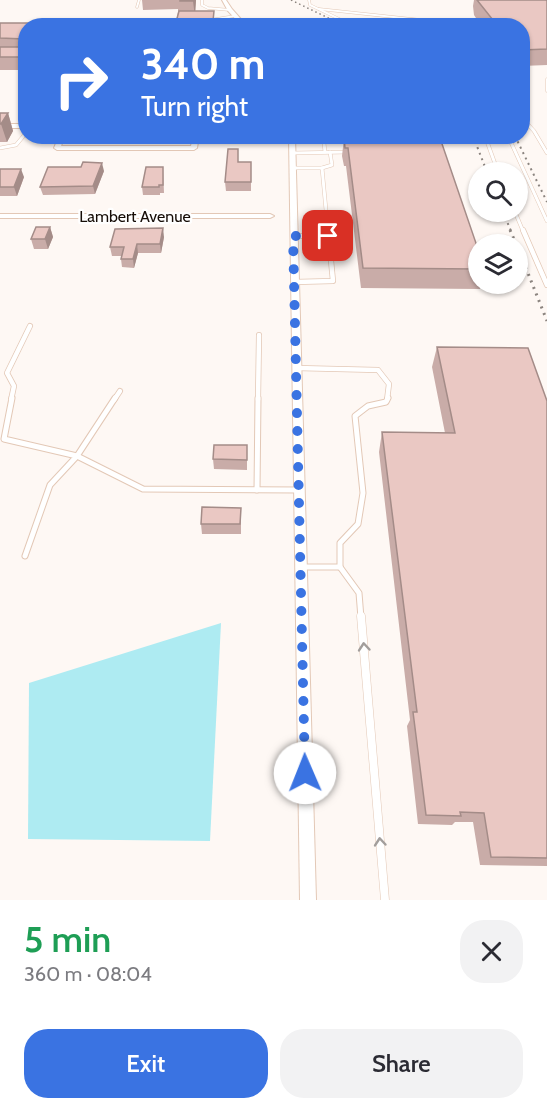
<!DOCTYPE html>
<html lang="en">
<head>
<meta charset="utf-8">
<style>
	:root { --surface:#fff; --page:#f2f2f3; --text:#2b2b33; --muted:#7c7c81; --accent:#3a73e2 }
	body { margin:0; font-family:Cabin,sans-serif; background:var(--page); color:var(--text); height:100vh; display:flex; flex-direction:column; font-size:22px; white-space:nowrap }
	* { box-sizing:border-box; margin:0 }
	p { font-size:20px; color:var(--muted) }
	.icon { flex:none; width:33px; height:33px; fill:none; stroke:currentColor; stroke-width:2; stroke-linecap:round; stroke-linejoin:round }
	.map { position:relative; height:900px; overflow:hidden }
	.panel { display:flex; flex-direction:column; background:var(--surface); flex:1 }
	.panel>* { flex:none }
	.guide { position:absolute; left:18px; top:18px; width:512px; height:126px; border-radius:24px; box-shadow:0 2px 4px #0004; background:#3a73e2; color:#fff; overflow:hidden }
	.controls { position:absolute; left:468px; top:162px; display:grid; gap:12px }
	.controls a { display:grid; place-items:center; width:60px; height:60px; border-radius:50%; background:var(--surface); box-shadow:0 2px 4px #0004; font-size:30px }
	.pin { position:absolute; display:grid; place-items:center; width:51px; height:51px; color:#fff; margin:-26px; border-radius:12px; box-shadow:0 3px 9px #0006 }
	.me { position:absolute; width:66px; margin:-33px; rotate:359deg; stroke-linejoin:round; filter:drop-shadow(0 0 4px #0008) }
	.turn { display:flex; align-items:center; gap:21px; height:126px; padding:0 24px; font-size:27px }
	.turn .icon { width:78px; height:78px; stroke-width:2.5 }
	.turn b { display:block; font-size:42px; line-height:51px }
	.round { display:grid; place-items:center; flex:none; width:63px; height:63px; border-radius:24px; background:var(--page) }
	.headline { display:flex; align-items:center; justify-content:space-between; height:102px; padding:0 24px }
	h1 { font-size:36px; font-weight:600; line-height:45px; color:#1e9e55 }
	.primary-button { display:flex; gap:12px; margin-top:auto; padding:12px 24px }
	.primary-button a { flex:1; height:69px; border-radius:24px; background:var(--accent); color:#fff; font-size:24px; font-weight:600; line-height:69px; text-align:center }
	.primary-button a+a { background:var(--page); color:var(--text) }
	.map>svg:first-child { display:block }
	.water { fill:#aeebf2 }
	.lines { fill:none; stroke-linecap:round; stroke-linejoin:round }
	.service-far4-casing { stroke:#e3c8b6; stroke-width:3 }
	.service-far3-casing { stroke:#e3c8b6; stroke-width:4 }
	.service-far2-casing { stroke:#e3c8b6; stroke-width:6 }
	.service-far1-casing { stroke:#e3c8b6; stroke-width:7 }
	.service-casing { stroke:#e3c8b6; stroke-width:9 }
	.minor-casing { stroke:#e3c8b6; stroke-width:2 }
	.service-far4 { stroke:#fff; stroke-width:2 }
	.service-far3 { stroke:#fff; stroke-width:3 }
	.service-far2 { stroke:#fff; stroke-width:4.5 }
	.service-far1 { stroke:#fff; stroke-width:5 }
	.service { stroke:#fff; stroke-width:8 }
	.minor { fill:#fff; fill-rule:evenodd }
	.rail-far2 { stroke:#8b847f; stroke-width:1.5; stroke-dasharray:1.5 3; stroke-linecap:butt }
	.rail-far1 { stroke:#8b847f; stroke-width:2; stroke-dasharray:2 4; stroke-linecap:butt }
	.rail { stroke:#8b847f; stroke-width:3; stroke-dasharray:2 5; stroke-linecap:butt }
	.wall { fill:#c9aca8 }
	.shaded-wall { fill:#a48c88 }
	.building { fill:#eac8c3; stroke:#a48c88; stroke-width:1.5 }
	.oneway { stroke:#a29e9c }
	.route { stroke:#3a73e2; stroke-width:10; stroke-dasharray:0 18 }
	.labels { text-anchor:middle; stroke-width:4.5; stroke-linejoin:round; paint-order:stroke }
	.far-street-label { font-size:16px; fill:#160d07; stroke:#fff }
</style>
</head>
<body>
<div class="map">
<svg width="547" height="900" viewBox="0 0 547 900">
	<rect width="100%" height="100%" fill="#fef8f4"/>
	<polygon class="water" points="221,623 210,841 28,839 29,683"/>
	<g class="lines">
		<defs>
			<g id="service-far4">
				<polyline points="202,0 202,5 208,8 230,10"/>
				<polyline points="309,0 310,5 354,26"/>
				<polyline points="137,7 139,0"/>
				<polyline points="319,9 440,22"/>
				<polyline points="210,20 235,16"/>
				<polyline points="141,26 143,20 183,20"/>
				<polyline points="547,79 547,91"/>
			</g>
			<g id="service-far3">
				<polyline points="522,118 534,131 547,153"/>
				<polyline points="485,136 498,172"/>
				<polyline points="508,136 547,221"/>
				<polyline points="0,148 16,145 26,133"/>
				<polyline points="325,152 324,143 328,140 327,136"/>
				<polyline points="293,153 348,152"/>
				<polyline points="292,168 322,168 328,231"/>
				<polyline points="322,168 332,165 330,152"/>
				<polyline points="515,212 523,231"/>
			</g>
			<g id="service-far2">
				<polyline points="523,230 547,285"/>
				<polyline points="293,236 328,236"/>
				<polyline points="295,282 333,281 328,230"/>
				<polyline points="296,368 378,370 389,384 387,400"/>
				<polyline points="11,400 14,386 7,373 30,326"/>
				<polyline points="114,400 120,391"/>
				<polyline points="258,400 259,335"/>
			</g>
			<g id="service-far1">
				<polyline points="12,398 4,439 77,456 50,485 25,556"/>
				<polyline points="115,398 77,456 143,489 299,490"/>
				<polyline points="257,490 258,398"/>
				<polyline points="300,567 340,567"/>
				<polyline points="361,618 359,593 340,567 340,543 358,524 363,493 355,416 368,406 386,402 388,398"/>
			</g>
			<polyline id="service" points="361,616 385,900"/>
			<g id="minor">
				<polygon points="222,0 226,0 232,9 247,26 242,26 228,11"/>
				<rect x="0" y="124" width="26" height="4"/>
				<polygon points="59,136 65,136 61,146 191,146 193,136 199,136 197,148 194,150 57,150 54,148"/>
				<polygon points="289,136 295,136 316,900 300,900"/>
				<polygon points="0,214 270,214 274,216 270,218 0,218"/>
			</g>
		</defs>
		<use href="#service-far4" class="service-far4-casing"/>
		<use href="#service-far3" class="service-far3-casing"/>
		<use href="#service-far2" class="service-far2-casing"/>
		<use href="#service-far1" class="service-far1-casing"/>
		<use href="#service" class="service-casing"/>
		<use href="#minor" class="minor-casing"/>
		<use href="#service-far4" class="service-far4"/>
		<use href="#service-far3" class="service-far3"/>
		<use href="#service-far2" class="service-far2"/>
		<use href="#service-far1" class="service-far1"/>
		<use href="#service" class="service"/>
		<use href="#minor" class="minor"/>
		<polyline class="rail-far2" points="291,0 345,26"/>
		<g class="rail-far1">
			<polyline points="473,136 487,172"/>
			<polyline points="515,136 547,202"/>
			<polyline points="503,212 511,231"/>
		</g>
		<g class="rail">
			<polyline points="510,230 516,244"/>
			<polyline points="518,248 547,321"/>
		</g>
	</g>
	<g class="wall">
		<polygon points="142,0 196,0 195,11 214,11 214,26 175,26 178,12 178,9 143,10"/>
		<polygon points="474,0 546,0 547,1 547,65 522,66 522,26 456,26 457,21 478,21 474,15 473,6"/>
		<polygon points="0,23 26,26 26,70 0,70"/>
		<polygon points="0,113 8,113 13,131 7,142 0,142"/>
		<polygon points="70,136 186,136 185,140 180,140 180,143 72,142"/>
		<polygon points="344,138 478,249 478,284 481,284 480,289 361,288 346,166 344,166 342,156"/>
		<polygon points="239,162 251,162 251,191 226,191 225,182"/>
		<polygon points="163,167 164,193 160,193 160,195 143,195 142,187"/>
		<polygon points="0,169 24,177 17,196 0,196"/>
		<polygon points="104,171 95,194 43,195 40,187"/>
		<polygon points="50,227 53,237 48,249 34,249 31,239"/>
		<polygon points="164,237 161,253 138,253 134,268 122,267 121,259 121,256 112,256 110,247"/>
		<polygon points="437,347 547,401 547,866 480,865 473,822 455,822 452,825 418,824 407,726 410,720 379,452 382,432 445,433 432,367"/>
		<polygon points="247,455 247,470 214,469 213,459"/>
		<polygon points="241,508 241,534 202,534 201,524"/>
	</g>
	<g class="shaded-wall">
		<polygon points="193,0 196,0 195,17 193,1"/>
		<polygon points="214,11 214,26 210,26"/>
		<polygon points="8,113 13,131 7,142 1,124"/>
		<polygon points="102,163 104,171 95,194 93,186"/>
		<polygon points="21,169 24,177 17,196 14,187"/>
		<polygon points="50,227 53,237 48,249 45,239"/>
		<polygon points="163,228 164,237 161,253 160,244"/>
		<polygon points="137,244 138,253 134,268 133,259"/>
	</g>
	<g class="building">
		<rect x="180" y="0" width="13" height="1"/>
		<polygon points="477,0 546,0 547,1 547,49 522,50 522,26 460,26 457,21 493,20"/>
		<polygon points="179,11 214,11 213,21 210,26 175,26"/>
		<polygon points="0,23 30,23 28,26 26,26 26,57 0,57 0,47 23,47 24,39 0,38"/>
		<polygon points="84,23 104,23 103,26 83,26"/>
		<polygon points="0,113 8,113 1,124 0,124"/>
		<polygon points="344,138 440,138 478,249 478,269 363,268 348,148 345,148"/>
		<polygon points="228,149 238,149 238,162 251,162 251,182 225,182"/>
		<polygon points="83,162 102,163 93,186 40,187 48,167 81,167"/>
		<polygon points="146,167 163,167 163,185 159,185 159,187 142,187"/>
		<polygon points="0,169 21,169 14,187 0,187"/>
		<polygon points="36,227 50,227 45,239 31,239"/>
		<polygon points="163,228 160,244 137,244 133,259 121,259 124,247 110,247 115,229"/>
		<polygon points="437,347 528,348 547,401 547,858 491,857 484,813 460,812 461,816 426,815 413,712 417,712 382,432 455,433"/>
		<polygon points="214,445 247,445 247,460 213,459"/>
		<polygon points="202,507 241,508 240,524 201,524"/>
	</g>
	<defs><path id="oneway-chevron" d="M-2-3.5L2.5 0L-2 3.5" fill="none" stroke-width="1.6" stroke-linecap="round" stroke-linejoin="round" transform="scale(1.5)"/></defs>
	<g class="oneway">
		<use href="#oneway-chevron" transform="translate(364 647) rotate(-95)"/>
		<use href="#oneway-chevron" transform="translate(380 842) rotate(-95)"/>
	</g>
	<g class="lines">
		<polyline class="route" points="305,773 293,236 328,236"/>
	</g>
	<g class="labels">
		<g class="far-street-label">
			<text x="135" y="222">Lambert Avenue</text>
		</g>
	</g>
</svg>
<div class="controls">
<a><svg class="icon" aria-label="search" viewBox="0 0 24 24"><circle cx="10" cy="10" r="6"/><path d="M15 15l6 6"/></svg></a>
<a><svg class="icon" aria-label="layers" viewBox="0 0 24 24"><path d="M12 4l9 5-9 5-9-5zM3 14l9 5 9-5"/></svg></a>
</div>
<div class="pin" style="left:328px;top:236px;background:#d93025"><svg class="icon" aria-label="arrive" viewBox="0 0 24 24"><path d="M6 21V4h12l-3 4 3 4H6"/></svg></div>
<svg class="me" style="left:305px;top:773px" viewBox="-20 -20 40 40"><circle r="19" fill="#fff"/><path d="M0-13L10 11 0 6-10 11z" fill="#3a73e2"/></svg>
<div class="guide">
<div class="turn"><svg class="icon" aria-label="right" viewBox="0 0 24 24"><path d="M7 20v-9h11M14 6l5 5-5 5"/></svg><div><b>340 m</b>Turn right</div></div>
</div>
</div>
<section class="panel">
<div class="headline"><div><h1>5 min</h1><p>360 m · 08:04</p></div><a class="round"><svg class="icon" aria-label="close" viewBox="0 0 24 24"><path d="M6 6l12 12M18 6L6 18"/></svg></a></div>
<div class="primary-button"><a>Exit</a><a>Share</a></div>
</section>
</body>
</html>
